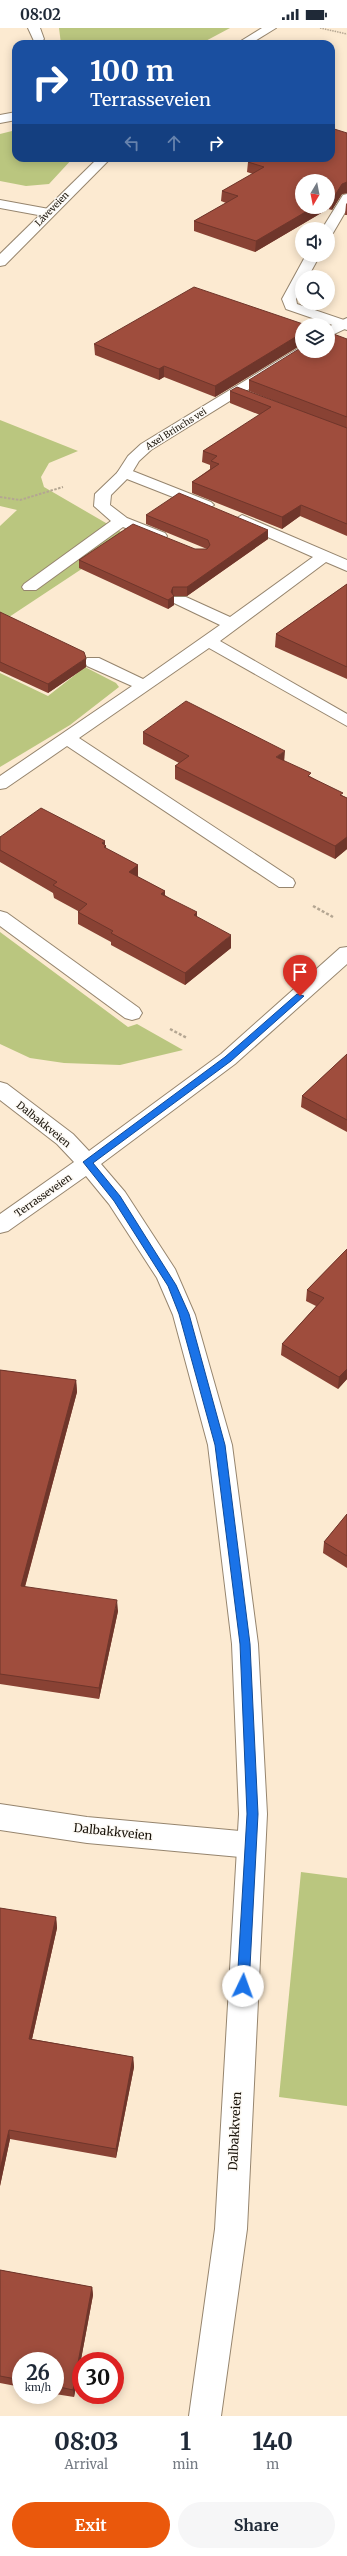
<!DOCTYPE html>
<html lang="en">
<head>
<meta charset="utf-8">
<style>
	:root { --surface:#fff; --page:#f6f6f7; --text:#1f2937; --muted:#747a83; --accent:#ea580c }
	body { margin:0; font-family:Merriweather,serif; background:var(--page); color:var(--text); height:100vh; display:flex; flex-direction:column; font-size:15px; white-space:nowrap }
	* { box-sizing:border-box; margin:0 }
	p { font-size:13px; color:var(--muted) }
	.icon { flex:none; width:22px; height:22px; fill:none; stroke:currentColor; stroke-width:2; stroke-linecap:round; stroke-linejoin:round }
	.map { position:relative; height:2388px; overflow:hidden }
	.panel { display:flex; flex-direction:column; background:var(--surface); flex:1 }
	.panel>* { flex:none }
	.banner { position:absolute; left:12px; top:12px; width:323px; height:122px; border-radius:12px; box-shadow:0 2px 10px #0003; background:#1a4fa0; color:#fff; overflow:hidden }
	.needle { width:26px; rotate:190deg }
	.tools { position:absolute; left:295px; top:146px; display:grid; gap:8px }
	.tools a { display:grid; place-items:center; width:40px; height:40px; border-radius:50%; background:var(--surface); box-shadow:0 2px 10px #0003; font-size:20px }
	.speed { position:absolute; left:12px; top:2324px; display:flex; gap:8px; font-size:20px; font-weight:700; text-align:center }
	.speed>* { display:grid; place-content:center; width:52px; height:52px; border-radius:50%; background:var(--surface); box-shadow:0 2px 10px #0003; line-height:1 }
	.speed small { font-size:10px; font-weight:400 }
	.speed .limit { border:6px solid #d22; background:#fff; color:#111 }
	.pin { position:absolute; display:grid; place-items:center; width:34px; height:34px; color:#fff; margin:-41px -17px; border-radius:50% 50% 50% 0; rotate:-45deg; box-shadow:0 0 4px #0007 }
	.pin .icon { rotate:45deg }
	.me { position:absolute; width:44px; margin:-22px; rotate:3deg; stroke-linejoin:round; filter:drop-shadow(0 0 3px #0008) }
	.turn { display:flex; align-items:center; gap:14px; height:84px; padding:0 12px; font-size:18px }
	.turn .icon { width:52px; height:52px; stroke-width:2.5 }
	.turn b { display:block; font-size:28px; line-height:34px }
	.lanes { display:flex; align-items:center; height:38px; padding:0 12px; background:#0003; justify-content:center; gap:20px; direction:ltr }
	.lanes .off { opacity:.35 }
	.eta { display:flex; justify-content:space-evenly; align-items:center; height:68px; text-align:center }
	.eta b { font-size:24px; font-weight:700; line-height:28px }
	.primary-button { display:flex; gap:8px; margin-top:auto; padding:8px 12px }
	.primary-button a { flex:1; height:46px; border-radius:24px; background:var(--accent); color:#fff; font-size:16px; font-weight:700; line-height:46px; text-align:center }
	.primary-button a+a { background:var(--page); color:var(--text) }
	.status { display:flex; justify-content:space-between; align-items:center; height:28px; padding:0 20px; background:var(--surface); direction:ltr }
	.status svg { height:11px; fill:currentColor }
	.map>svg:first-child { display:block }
	.green { fill:#bac67f }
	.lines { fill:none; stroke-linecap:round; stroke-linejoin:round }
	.service-casing { stroke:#96856e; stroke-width:2 }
	.minor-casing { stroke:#96856e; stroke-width:2 }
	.tertiary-casing { stroke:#96856e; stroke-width:2 }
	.path-far2 { stroke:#b4a692; stroke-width:1.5; stroke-dasharray:1.5 1; stroke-linecap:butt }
	.path-far1 { stroke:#b4a692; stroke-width:2; stroke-dasharray:2.5 1.5; stroke-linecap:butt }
	.path { stroke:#b4a692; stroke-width:2.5; stroke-dasharray:3 2; stroke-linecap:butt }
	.service { fill:#fff; fill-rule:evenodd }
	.minor { fill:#fff; fill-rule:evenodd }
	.tertiary { fill:#fff; fill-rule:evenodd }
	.wall { fill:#894234 }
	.shaded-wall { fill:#6f362b }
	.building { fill:#9f4d3d; stroke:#6f362b }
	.route { fill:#1a73e8; stroke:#114b97 }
	.labels { text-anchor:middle; stroke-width:3; stroke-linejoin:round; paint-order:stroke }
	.far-street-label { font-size:9px; fill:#19130a; stroke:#fdfaf5 }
	.street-label { font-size:10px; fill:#19130a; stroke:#fdfaf5 }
	.near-street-label { font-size:12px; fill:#19130a; stroke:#fdfaf5 }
</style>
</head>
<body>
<div class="status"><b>08:02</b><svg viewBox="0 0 49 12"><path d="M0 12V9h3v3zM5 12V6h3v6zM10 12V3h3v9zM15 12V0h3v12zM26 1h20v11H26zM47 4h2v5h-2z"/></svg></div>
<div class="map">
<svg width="347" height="2388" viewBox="0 0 347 2388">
	<rect width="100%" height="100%" fill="#fcead1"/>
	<g class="green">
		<polygon points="59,0 230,0 200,16 61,16"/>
		<polygon points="16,102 16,130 73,130 49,156 26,158 0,153 0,106"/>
		<polygon points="0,392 78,423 49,435 41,449 44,459 130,509 0,595 0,498 17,482 0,478"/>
		<polygon points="85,639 116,655 119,659 70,697 0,739 0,645 48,668"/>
		<polygon points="0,904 128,999 137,996 183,1022 120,1037 64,1035 30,1030 0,1016"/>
		<polygon points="301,1844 347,1850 347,2078 279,2069"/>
	</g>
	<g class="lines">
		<defs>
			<g id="service">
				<polygon points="28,0 40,0 44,11 42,13 34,13"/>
				<polygon points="347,166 347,181 333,205 328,206 328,201 322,201 343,167"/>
				<polygon points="0,172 49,181 55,185 49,189 0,180"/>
				<polygon points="306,227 320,227 308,249 302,249 302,259 296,271 297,276 347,293 347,302 286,281 282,271"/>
				<polygon points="125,440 211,474 214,477 206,482 201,480 127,451 111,467 110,477 127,490 165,505 167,508 165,511 153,511 123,499 36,562 24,562 22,559 24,556 111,493 94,478 95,466 120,442"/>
				<polygon points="242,487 347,532 347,543 326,534 220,613 347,686 347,698 209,620 79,710 293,851 295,855 293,859 279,859 67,718 6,760 0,761 0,748 132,658 87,638 85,634 87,630 99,630 143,651 220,597 174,575 172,572 174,569 186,569 230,589 313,529 236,495 234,492"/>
				<polygon points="0,883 7,885 139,980 142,985 139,990 132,992 125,990 0,898"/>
				<polygon points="0,1776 87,1789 251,1804 261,1808 265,1817 261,1826 251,1830 87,1815 0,1802"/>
			</g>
			<g id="minor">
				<polygon points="98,130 111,130 5,237 0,238 0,226"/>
				<polygon points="347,290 347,300 328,309 328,299"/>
				<polygon points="302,318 302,323 308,323 307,325 151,422 139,433 130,448 120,448 117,445 128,428 141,416"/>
				<polygon points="347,919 347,936 235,1036 101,1136 125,1164 175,1241 195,1287 232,1417 258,1616 267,1786 247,2201 221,2388 189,2388 215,2201 239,1786 232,1616 208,1417 173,1287 157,1250 109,1176 86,1148 8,1203 0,1205 0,1186 74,1134 57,1116 0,1072 0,1054 7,1056 73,1106 89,1123 221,1026 340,920"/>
			</g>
			<g id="tertiary">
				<polygon points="262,0 276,0 250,16 236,16"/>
				<polygon points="16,84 16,92 0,95 0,87"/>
			</g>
		</defs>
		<use href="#service" class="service-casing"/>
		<use href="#minor" class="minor-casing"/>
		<use href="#tertiary" class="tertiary-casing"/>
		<polyline class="path-far2" points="320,0 347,6"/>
		<polyline class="path-far1" points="0,469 20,472 63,459"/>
		<g class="path">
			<polyline points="313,878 333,889"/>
			<polyline points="170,1001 187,1010"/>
		</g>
		<use href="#service" class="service"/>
		<use href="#minor" class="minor"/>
		<use href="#tertiary" class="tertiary"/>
	</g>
	<g class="wall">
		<polygon points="347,105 347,168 347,165 342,166 332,182 328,181 255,224 194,203 194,193 226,175 221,173 222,163 253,146 247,144 248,134"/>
		<polygon points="347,175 347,187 345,187 346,176"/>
		<polygon points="302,297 302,318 301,317 215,369 164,349 159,352 95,327 94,316"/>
		<polygon points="347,311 347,508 300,488 282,501 192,465 192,454 210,441 210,437 202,434 203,423 260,387 230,375 230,363 305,385 249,363 249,352"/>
		<polygon points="146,487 268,502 268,511 187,568 174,568 174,577 168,581 79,540 79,532 195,521 207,521 146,496"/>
		<polygon points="347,556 347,651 275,619 276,606"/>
		<polygon points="0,584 86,639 48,665 0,643"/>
		<polygon points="143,704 284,733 347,770 347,821 335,831 175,751 175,738 179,735 143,716"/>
		<polygon points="0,809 105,817 106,818 106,821 138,837 138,849 165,863 165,867 197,889 231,920 185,957 111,917 111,914 78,896 78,883 54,870 53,865 0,834"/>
		<polygon points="347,1026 347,1104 301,1079 302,1068"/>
		<polygon points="347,1221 347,1351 338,1361 281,1327 282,1316 316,1278 306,1273 307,1262"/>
		<polygon points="0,1342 76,1352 77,1364 25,1559 118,1583 99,1671 0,1656"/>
		<polygon points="347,1486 347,1540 323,1525 324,1514"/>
		<polygon points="0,1880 56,1889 57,1900 32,2011 133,2029 134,2039 116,2130 10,2111 0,2158"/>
		<polygon points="0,2242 92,2259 93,2267 74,2369 55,2366 55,2333 21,2333 21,2359 0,2355"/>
	</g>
	<g class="shaded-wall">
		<polygon points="347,154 347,165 342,166 332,182 332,172 342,156"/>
		<polygon points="328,171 329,171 328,181 255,224 256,213 314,179 328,179"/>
		<polygon points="302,305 301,317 215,369 215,358"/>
		<polygon points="164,338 164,349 159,352 159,341"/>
		<polygon points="301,477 300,488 282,501 282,489"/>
		<polygon points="268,502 268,511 187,568 187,559"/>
		<polygon points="173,559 173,568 174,568 174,577 168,581 168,572"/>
		<polygon points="86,630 86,639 48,665 48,656"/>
		<polygon points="285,723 284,735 276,729"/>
		<polygon points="347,809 347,821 335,831 335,818"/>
		<polygon points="105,813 105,819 106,818 107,830 102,815"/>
		<polygon points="138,837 138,850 129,844"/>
		<polygon points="165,863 165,875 161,866"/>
		<polygon points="197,884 197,897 194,887"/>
		<polygon points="231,907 231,920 185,957 185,945"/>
		<polygon points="347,1341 347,1351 338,1361 339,1349"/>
		<polygon points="76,1352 77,1364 22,1569 21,1558"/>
		<polygon points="117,1572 118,1583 99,1671 99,1660"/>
		<polygon points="56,1889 57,1900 30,2020 29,2011"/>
		<polygon points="133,2029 134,2039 116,2130 116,2121"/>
		<polygon points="9,2102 10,2111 0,2158 0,2142"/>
		<polygon points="92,2259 93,2267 74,2369 73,2362"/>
	</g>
	<g class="building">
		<polygon points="331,100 347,105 347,154 342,156 332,172 329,171 328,171 328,153 302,153 302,179 314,179 256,213 194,193 238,168 222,163 264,139 248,134 255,130 331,130"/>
		<polygon points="194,259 306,297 302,297 302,306 302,305 215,358 164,338 159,341 94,316"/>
		<polygon points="328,304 347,311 347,389 249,352 302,319 302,323 328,323"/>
		<polygon points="237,359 347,400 347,496 301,477 282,489 192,454 219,436 211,433 217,428 203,423 271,379 230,363"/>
		<polygon points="179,465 268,502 187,559 173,559 171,564 174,568 168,572 79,532 133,496 195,521 207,521 210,517 208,512 146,487"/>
		<polygon points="347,556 347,639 276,606"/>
		<polygon points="0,584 84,624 86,630 48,656 0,634"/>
		<polygon points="186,673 285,723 276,729 311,745 308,748 343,765 340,767 347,770 347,809 335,818 175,738 189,728 143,704"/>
		<polygon points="41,780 105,813 102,815 106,818 104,819 138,837 129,844 165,863 161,866 197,884 194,887 231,907 185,945 111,905 113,903 78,884 87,876 53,857 57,854 0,822 0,809"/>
		<polygon points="347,1026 347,1092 302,1068"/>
		<polygon points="347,1221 347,1341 339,1349 282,1316 324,1270 307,1262"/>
		<polygon points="0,1342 76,1352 21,1558 117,1572 99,1660 0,1646"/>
		<polygon points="347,1486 347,1528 324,1514"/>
		<polygon points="0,1880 56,1889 29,2011 133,2029 116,2121 9,2102 0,2142"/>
		<polygon points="0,2242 92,2259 73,2362 55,2358 55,2333 21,2333 21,2352 0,2348"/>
	</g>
	<polygon class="route" points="297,966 304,968 231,1033 93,1135 120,1168 176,1257 189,1286 225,1417 250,1616 258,1786 249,1958 243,1964 237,1958 247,1786 240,1616 215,1417 179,1286 168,1258 114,1173 83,1134 225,1029"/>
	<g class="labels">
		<g class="far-street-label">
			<text transform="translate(52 181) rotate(-46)" y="3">Låveveien</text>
			<text transform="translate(176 401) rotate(-32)" y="3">Axel Brinchs vei</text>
		</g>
		<g class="street-label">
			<text transform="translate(44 1096) rotate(39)" y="4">Dalbakkveien</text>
			<text transform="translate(43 1167) rotate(-35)" y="4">Terrasseveien</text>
		</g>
		<g class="near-street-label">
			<text transform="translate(113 1804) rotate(6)" y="4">Dalbakkveien</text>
			<text transform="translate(235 2103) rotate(-87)" y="4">Dalbakkveien</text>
		</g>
	</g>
</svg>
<div class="tools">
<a><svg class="needle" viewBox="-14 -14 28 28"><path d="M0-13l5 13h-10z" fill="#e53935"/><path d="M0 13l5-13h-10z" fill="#747a83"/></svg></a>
<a><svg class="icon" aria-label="sound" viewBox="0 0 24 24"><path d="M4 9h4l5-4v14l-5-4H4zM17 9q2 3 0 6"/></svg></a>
<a><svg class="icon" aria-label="search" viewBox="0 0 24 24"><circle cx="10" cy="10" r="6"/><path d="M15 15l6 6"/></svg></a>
<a><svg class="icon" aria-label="layers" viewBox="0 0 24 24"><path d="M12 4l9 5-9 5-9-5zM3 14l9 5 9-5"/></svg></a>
</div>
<div class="speed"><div>26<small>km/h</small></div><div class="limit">30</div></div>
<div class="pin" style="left:300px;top:968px;background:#d93025"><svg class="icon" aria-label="arrive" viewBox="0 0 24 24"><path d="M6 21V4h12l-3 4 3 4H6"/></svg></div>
<svg class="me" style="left:243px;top:1958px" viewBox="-20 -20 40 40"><circle r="19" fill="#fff"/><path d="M0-13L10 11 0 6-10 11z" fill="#1a73e8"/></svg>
<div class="banner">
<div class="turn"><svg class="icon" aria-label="right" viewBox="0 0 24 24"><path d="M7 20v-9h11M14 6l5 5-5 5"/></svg><div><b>100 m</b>Terrasseveien</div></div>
<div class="lanes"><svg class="icon off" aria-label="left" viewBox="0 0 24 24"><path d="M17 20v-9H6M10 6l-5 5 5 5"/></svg><svg class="icon off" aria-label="ahead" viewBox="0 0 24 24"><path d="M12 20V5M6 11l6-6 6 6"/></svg><svg class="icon" aria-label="right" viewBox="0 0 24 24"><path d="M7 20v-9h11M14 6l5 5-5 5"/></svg></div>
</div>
</div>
<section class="panel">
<div class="eta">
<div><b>08:03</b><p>Arrival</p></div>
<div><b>1</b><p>min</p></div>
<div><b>140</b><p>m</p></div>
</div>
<div class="primary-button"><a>Exit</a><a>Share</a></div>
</section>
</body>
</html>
